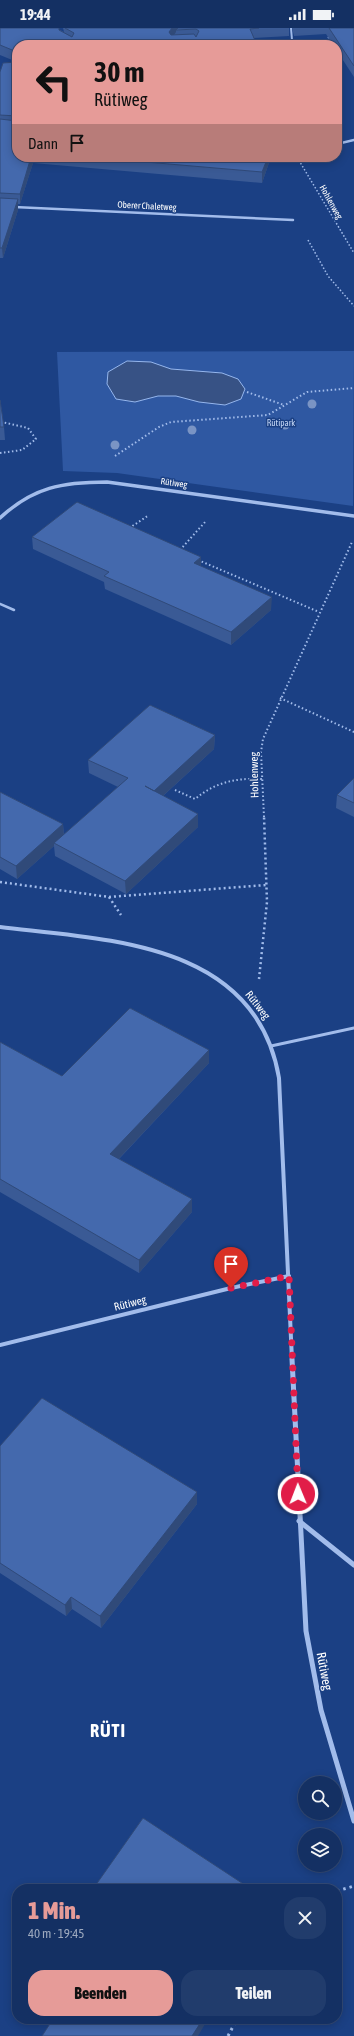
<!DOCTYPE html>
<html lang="de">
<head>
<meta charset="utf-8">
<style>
	:root { --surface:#143063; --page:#213c6c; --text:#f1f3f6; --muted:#9da9be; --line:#334b78; --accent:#e69b98 }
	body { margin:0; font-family:"Asap Condensed",sans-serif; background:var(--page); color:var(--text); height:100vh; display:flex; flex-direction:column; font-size:15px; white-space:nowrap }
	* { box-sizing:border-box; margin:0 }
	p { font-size:13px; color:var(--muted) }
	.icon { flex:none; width:22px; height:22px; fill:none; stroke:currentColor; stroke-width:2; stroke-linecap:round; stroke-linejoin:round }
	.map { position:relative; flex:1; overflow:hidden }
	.panel { position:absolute; left:12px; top:1856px; width:330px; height:140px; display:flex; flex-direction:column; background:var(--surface); border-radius:16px; box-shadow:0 2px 10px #0003,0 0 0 1px var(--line) }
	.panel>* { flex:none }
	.banner { position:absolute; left:12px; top:12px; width:330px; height:122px; border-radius:16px; box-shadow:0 2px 10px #0003,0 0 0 1px var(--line); background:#e69b98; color:#111; overflow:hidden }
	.controls { position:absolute; left:298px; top:1748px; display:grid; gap:8px }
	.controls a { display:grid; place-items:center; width:44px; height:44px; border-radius:50%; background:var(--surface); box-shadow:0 2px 10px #0003,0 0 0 1px var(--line); font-size:20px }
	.pin { position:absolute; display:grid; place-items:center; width:34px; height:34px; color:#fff; margin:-41px -17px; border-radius:50% 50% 50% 0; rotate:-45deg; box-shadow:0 0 4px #0007 }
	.pin .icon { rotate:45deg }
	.me { position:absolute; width:44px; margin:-22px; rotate:359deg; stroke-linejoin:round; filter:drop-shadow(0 0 3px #0008) }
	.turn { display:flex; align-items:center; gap:14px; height:84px; padding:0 16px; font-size:18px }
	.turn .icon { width:52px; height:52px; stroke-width:2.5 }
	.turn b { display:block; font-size:28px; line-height:34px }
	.then { display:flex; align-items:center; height:38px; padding:0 16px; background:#0003; gap:8px; font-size:15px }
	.round { display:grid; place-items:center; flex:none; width:42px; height:42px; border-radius:16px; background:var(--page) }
	.overview { display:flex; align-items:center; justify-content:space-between; height:68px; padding:0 16px }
	h1 { font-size:24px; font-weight:800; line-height:30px; color:var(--accent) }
	.cta { display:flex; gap:8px; margin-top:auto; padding:8px 16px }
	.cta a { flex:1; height:46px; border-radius:16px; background:var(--accent); color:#111; font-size:16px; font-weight:800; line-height:46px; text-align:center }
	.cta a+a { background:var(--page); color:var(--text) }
	.status { display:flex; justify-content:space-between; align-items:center; height:28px; padding:0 20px; background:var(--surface); direction:ltr }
	.status svg { height:11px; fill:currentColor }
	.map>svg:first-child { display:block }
	.green { fill:#2f58a2 }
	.water { fill:#375285; stroke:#95b6ed }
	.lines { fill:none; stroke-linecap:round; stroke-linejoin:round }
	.path-far3 { stroke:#a2bceb; stroke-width:1.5; stroke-dasharray:1.5 2; stroke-linecap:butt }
	.path-far2 { stroke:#a2bceb; stroke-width:2; stroke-dasharray:1.5 2.5; stroke-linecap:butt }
	.path-far1 { stroke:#a2bceb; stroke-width:2.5; stroke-dasharray:2 3; stroke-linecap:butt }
	.path { stroke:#a2bceb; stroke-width:3; stroke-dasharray:2.5 4; stroke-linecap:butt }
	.service-far2 { stroke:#a2bceb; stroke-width:2 }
	.service-far1 { stroke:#a2bceb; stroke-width:2.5 }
	.service { stroke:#a2bceb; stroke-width:3 }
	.minor-far3 { stroke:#a2bceb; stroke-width:2.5 }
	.minor-far2 { stroke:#a2bceb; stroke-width:3.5 }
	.minor-far1 { stroke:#a2bceb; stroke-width:4 }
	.minor { stroke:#a2bceb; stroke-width:5 }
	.tree { fill:#7a94c4 }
	.wall { fill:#3a5a95 }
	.shaded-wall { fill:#304a79 }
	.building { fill:#4469ad; stroke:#304a79 }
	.route { stroke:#e11d48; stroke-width:7; stroke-dasharray:0 12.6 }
	.labels { text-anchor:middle; stroke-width:3; stroke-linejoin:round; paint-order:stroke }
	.far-street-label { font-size:9px; fill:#fff; stroke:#1b4084 }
	.far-park-label { font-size:9px; fill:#c7d9f8; stroke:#1b4084 }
	.street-label { font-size:11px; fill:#fff; stroke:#1b4084 }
	.near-street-label { font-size:13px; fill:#fff; stroke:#1b4084 }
	.near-district-label { font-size:18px; font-weight:bold; letter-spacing:1px; fill:#fff; stroke:#1b4084 }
</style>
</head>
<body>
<div class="status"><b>19:44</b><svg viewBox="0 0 49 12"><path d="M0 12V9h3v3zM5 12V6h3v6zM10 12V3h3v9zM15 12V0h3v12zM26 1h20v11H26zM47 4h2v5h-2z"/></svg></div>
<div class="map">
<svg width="354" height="2008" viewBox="0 0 354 2008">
	<rect width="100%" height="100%" fill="#1b4084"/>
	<polygon class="green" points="354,323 353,478 117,445 63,443 57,324"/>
	<polygon class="water" points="127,333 151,334 171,341 222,345 238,351 245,361 241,371 225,377 199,374 176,368 158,368 135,374 116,371 107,356 108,344"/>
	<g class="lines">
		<g class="path-far3">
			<polyline points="326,17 329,8"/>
			<polyline points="297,129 354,225"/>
			<polyline points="308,212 328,248 354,278"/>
		</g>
		<g class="path-far2">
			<polyline points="247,364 284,377"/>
			<polyline points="0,425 22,422 36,411 28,400 2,394"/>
			<polyline points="115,428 159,399 171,394 268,387 307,364 354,360"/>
			<polyline points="133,500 131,499 149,487"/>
			<polyline points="180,522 206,493"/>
			<polyline points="198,532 319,584"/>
			<polyline points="280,670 354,704"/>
			<path d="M175,762L195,771C216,754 235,750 262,751"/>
			<polyline points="264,789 261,724 263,711 352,514"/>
		</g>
		<g class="path-far1">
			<polyline points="0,854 109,869 266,857"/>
			<polyline points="109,869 121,887"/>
			<polyline points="259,951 267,874 264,788"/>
		</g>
		<g class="path">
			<polyline points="337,1863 354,1858"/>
			<polyline points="228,2008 237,1991"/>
		</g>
		<polyline class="service-far2" points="284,17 292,12 291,0"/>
		<polyline class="service-far1" points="0,576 14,582"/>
		<polyline class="service" points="271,1018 354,1000"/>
		<g class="minor-far3">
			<polyline points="337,116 354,112"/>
			<polyline points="14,179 293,192"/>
		</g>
		<path class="minor-far2" d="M0,490C33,459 63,454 107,454L354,488"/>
		<g class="minor-far1">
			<path d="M0,899C109,912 256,914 279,1050L292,1332"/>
			<polyline points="0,1317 231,1260 289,1248"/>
		</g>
		<g class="minor">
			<polyline points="292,1331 306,1603 321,1682 354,1793"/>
			<polyline points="299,1493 354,1537"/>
		</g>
	</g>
	<g class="tree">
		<circle cx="312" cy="376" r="4.5"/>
		<circle cx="285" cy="397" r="4.5"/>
		<circle cx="192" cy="402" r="4.5"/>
		<circle cx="115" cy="417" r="4.5"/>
	</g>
	<g class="wall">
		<polygon points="0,0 60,2 64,4 63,0 178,0 178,1 178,0 289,0 289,8 254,10 17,17 17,34 0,27"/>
		<polygon points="292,0 354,0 354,49 337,23 337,17 333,17 326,6 294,8"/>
		<polygon points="17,34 17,129 271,129 262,155 33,135 20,176 18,176 18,182 3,230 0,230 0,44"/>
		<polygon points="0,372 4,399 5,412 0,412"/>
		<polygon points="32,509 201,538 271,582 231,617 105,561 104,554 33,521"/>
		<polygon points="215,707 214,721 163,768 198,799 126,866 55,828 54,818 17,851 0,841 0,764 63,796 64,807 118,759 89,745 88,732"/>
		<polygon points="354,750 354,789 336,780 337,767"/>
		<polygon points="0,1014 62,1048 209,1022 209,1035 119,1131 192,1171 192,1184 139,1245 0,1164"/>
		<polygon points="0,1418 197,1464 197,1476 101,1600 72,1581 66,1588 0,1545"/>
	</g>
	<g class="shaded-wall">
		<polygon points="172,0 178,0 178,2 176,2 176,4 169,14 169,4"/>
		<polygon points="31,129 33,129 33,135 20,176 20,166"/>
		<polygon points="268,129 271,129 262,155 262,144"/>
		<polygon points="18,171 18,182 3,230 2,220"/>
		<polygon points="201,529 201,542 194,535"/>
		<polygon points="272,569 271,582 231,617 231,604"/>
		<polygon points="215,707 214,721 154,776 154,763"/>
		<polygon points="198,786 198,799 126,866 125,853"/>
		<polygon points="63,796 64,809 54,815 54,818 17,851 16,838"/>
		<polygon points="209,1022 209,1035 111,1139 110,1126"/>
		<polygon points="192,1171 192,1184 139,1245 139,1232"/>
		<polygon points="197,1464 197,1476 101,1600 100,1588"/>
		<polygon points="71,1569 72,1581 66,1588 65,1577"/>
		<polygon points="203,1991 208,1991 198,2008 192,2008"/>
	</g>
	<g class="building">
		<polygon points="0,0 59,0 59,2 72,9 74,5 65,0 172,0 169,4 171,7 194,6 196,9 199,3 196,1 176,2 178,0 259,0 250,1 257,17 17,17 17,24 0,17"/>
		<polygon points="329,0 354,0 354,38"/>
		<polygon points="17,34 17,88 0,87 0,44 3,35"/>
		<polygon points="0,91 17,93 17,129 31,129 20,166 0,165"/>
		<polygon points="87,129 268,129 262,144"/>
		<polygon points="0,170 18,171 2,220 0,220"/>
		<polygon points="0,372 4,399 0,399"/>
		<polygon points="77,474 201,529 194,535 272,569 231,604 104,548 109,544 32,509"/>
		<polygon points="150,677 215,707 154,763 145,758 198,786 125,853 54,815 128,750 88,732"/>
		<polygon points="354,750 354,775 337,767"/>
		<polygon points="0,764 63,796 16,838 0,829"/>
		<polygon points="130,980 209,1022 110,1126 192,1171 139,1232 0,1151 0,1014 62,1048"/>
		<polygon points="42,1370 197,1464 100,1588 71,1569 65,1577 0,1535 0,1418"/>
		<polygon points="143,1790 251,1861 93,1861"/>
		<polygon points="53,1991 203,1991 192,2008 42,2008"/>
	</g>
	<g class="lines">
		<polyline class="route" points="231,1260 289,1248 298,1466"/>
	</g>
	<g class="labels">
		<g class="far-street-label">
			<text transform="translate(331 174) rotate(61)" y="3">Hohlenweg</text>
			<text transform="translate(147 178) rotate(3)" y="3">Oberer Chaletweg</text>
			<text transform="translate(174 455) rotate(8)" y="3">Rütiweg</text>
		</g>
		<g class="far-park-label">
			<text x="281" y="398">Rütipark</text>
		</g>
		<g class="street-label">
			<text transform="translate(254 747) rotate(-91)" y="4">Hohlenweg</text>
			<text transform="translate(258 977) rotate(52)" y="4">Rütiweg</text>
			<text transform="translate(130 1275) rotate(-14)" y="4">Rütiweg</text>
		</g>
		<g class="near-street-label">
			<text transform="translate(325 1643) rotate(79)" y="5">Rütiweg</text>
		</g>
		<g class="near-district-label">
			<text x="108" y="1709">RÜTI</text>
		</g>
	</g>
</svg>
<div class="controls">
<a><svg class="icon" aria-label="search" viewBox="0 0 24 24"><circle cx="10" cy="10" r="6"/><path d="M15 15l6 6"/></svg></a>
<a><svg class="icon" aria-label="layers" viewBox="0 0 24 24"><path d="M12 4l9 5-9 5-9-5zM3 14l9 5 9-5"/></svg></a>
</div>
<div class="pin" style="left:231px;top:1260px;background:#d93025"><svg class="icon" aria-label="arrive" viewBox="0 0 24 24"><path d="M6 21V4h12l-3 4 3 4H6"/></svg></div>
<svg class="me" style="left:298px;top:1466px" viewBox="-20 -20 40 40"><circle r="17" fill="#e11d48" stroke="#fff" stroke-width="3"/><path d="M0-11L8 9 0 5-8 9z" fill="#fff"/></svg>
<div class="banner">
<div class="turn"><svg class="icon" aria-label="left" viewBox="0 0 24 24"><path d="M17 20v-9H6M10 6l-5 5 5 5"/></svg><div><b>30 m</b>Rütiweg</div></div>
<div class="then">Dann<svg class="icon" aria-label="arrive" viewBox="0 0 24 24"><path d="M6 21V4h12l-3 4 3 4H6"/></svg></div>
</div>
<section class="panel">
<div class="overview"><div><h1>1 Min.</h1><p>40 m · 19:45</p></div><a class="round"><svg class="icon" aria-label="close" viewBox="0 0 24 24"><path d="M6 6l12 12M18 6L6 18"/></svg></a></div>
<div class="cta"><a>Beenden</a><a>Teilen</a></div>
</section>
</div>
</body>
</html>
